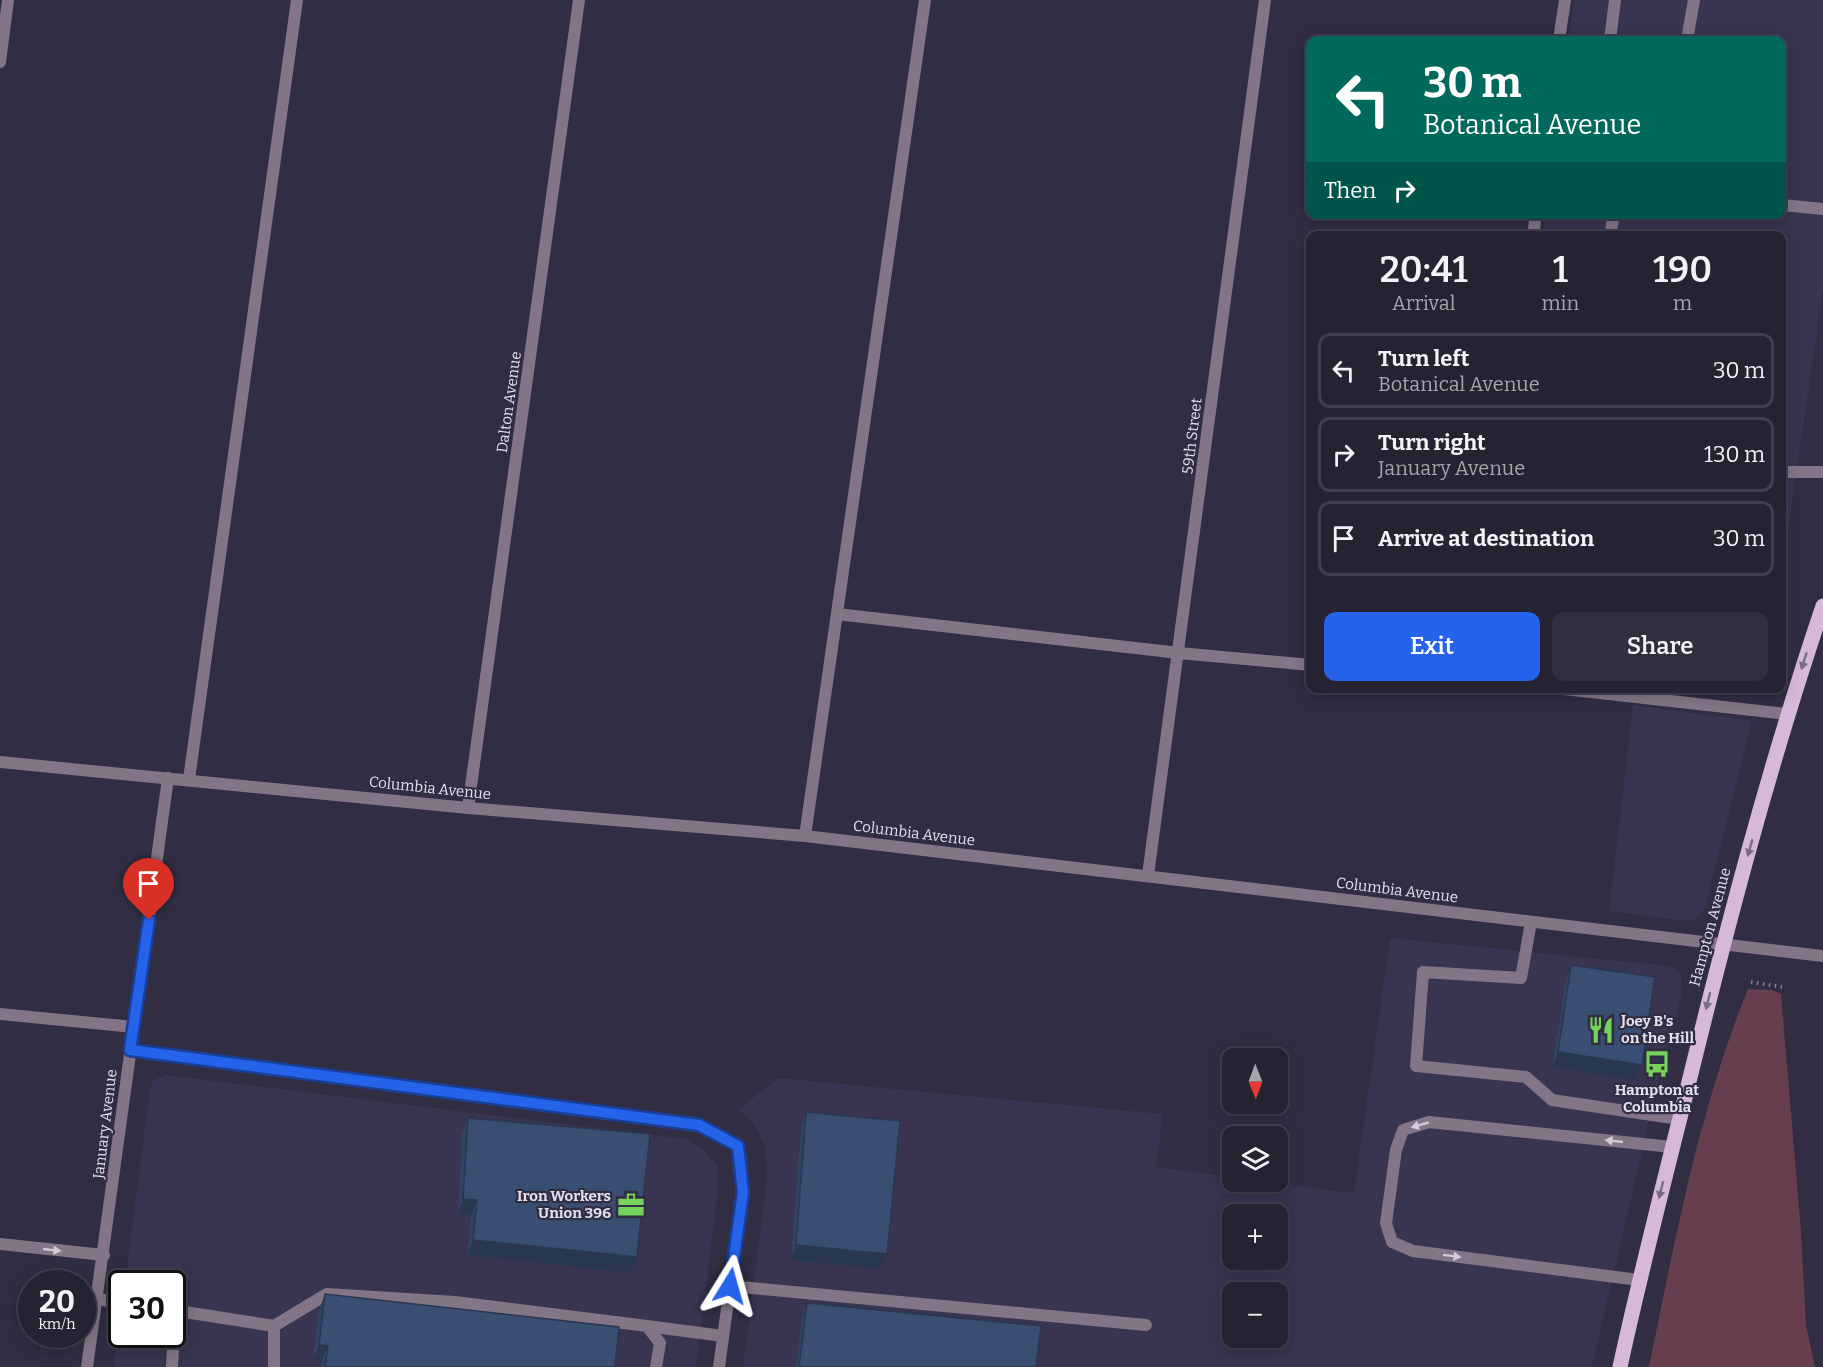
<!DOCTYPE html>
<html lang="en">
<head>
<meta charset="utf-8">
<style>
	:root { --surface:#252232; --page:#312f3e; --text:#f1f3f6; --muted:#a3a4ac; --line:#423f4d; --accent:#2563eb }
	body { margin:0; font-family:Bitter,serif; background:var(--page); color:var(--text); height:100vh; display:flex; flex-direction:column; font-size:22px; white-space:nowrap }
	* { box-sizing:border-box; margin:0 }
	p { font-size:20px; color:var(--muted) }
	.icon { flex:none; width:33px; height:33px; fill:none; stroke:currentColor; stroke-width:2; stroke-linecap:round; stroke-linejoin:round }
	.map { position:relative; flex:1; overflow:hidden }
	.sheet { position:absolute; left:1306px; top:231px; width:480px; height:462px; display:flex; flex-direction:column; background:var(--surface); border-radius:12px; box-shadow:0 3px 15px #0003,0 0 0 2px var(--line) }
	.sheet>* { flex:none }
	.guide { position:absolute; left:1306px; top:36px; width:480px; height:183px; border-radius:12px; box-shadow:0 3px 15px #0003,0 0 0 2px var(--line); background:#00695c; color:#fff; overflow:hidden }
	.needle { width:39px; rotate:179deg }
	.fabs { position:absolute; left:1222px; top:1048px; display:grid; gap:12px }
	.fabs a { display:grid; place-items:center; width:66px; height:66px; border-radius:12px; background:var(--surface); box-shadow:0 3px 15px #0003,0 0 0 2px var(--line); font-size:30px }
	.speed { position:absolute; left:18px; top:1270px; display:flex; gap:12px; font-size:30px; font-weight:700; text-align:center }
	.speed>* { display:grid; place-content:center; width:78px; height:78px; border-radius:50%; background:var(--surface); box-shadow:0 3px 15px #0003,0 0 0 2px var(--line); line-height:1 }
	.speed small { font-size:15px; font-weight:400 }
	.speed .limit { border:3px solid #111; border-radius:9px; background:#fff; color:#111 }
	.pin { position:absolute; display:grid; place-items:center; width:51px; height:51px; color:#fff; margin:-62px -26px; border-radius:50% 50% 50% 0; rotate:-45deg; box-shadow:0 0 6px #0007 }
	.pin .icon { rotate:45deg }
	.me { position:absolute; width:66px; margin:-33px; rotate:8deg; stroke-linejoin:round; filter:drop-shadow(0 0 4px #0008) }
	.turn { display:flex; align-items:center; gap:21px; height:126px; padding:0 18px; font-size:27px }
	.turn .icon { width:78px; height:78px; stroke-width:2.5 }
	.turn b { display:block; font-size:42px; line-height:51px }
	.then { display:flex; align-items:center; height:57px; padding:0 18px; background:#0003; gap:12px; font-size:22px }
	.eta { display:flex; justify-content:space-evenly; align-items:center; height:102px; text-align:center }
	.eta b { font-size:36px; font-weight:600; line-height:42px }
	.button { display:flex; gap:12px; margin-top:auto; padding:12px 18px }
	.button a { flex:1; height:69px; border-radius:12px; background:var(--accent); color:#fff; font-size:24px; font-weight:600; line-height:69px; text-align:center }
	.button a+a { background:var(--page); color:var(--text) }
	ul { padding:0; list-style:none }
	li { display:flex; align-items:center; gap:18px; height:75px; margin:0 12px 9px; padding:0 6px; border:3px solid var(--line); border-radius:12px }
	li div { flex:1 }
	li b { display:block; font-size:22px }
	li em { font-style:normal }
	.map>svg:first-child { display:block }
	.built { fill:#39344f; fill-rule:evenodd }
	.green { fill:#673e4e }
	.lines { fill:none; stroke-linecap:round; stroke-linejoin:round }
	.path { stroke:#858294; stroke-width:4; stroke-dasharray:1.5 4.5; stroke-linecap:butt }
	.service { stroke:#837585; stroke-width:12 }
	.minor { stroke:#837585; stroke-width:12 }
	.tertiary { stroke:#837585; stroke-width:12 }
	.primary { stroke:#d6b8d9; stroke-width:15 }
	.wall { fill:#324363 }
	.shaded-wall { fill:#293750 }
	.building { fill:#3a4e73; stroke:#293750; stroke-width:1.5 }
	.oneway { fill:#7b6c86 }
	.oneway2 { fill:#d0cbd9 }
	.route-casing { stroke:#184099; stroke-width:15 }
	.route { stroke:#2563eb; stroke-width:10 }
	.labels { text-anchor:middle; stroke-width:4.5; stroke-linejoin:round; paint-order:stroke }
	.street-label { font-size:15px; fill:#e3e0ee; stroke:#312d42 }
	.poi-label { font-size:15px; font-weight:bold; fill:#e3e0ee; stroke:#312d42; text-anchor:start }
</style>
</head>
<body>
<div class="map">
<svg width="1823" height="1367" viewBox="0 0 1823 1367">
	<rect width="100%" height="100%" fill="#312d42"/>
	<g class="built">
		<polygon points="1574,0 1823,0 1823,289 1788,532 1782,531 1782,236 1543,236 1546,215 1782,214 1782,40 1569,40"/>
		<polygon points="1633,705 1752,721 1705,907 1700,916 1694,920 1685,921 1609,911"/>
		<path d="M1390,938L1670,966L1681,974L1682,992L1647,1130L1592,1367H743L767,1176L765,1146L753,1122L739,1109L778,1078L1163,1114L1156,1167L1233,1177V1182H1267L1354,1193ZM1233,1215H1278V1260H1233ZM1233,1293H1278V1338H1233Z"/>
		<polygon points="166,1075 687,1139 704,1150 718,1167 718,1192 696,1367 114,1367 121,1308 122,1335 172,1335 172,1284 125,1284 149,1096 152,1081"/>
	</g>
	<path class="green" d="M1748,989L1772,990L1781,994L1801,1232L1806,1325L1815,1367H1649C1675,1240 1699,1109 1748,989Z"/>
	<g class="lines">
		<polyline class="path" points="1751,982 1782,987"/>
		<g class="service">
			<polyline points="1559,40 1565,0"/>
			<polyline points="1610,40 1615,0"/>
			<polyline points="1687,40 1694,0"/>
			<polyline points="1782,205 1823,209"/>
			<polyline points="1533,236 1536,214"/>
			<polyline points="1610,236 1614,214"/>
			<polyline points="1782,472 1823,472"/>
			<polyline points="837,614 1179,653 1311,665"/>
			<polyline points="1555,688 1787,714"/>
			<polyline points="189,779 297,0"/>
			<polyline points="805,836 925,0"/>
			<polyline points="1531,922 1521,978 1423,972 1416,1066 1526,1077 1552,1100 1679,1119"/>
			<polyline points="0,1014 134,1027"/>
			<polyline points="1639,1280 1413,1251 1392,1242 1386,1223 1396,1150 1403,1130 1429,1122 1672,1147"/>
			<polyline points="730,1286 1146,1325"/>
			<polyline points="97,1299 122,1303"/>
			<polyline points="172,1310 274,1326 327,1294 455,1302 647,1326 660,1343 656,1367"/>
			<polyline points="274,1326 274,1367"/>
			<polyline points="647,1326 723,1336"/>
			<polyline points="172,1367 175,1311"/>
		</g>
		<g class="minor">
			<polyline points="0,62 8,0"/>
			<polyline points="468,808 579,0"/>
			<polyline points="1148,875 1265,0"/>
			<polyline points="130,1050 699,1125 738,1146 743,1192 719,1367"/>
			<polyline points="0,1244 104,1255"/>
			<polyline points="87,1367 168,778"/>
		</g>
		<polyline class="tertiary" points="0,762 468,808 805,836 1823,956"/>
		<path class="primary" d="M1620,1367C1640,1275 1663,1185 1686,1094C1726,930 1769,766 1823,606"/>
	</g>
	<g class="wall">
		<polygon points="1571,965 1642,1065 1636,1080 1552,1067 1566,980"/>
		<polygon points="806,1112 887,1254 881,1269 791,1260 801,1127"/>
		<polygon points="468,1118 631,1273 468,1255 471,1215 458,1214 462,1133"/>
		<polygon points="325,1294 615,1367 321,1367 322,1361 313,1360 319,1309"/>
		<polygon points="807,1303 1036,1367 796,1367 802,1318"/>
	</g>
	<g class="shaded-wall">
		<polygon points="1558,1052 1642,1065 1636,1080 1552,1067"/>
		<polygon points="463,1199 477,1200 471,1215 458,1214"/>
		<polygon points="473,1240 637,1257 631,1273 468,1255"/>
		<polygon points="796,1245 887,1254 881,1269 791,1260"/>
		<polygon points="319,1345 328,1346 322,1361 313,1360"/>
	</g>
	<g class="building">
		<polygon points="1571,965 1655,977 1642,1065 1558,1052"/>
		<polygon points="806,1112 900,1121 887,1254 796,1245"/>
		<polygon points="468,1118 650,1134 637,1257 473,1240 477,1200 463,1199"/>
		<polygon points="325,1294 619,1327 615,1367 325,1367 328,1346 319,1345"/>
		<polygon points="807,1303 1041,1326 1036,1367 799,1367"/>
	</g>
	<defs><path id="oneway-solid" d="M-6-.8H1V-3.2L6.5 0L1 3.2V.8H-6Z" transform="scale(1.5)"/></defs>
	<g class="oneway">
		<use href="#oneway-solid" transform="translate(1804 661) rotate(108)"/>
		<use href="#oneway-solid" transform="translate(1750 848) rotate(106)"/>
		<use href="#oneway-solid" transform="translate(1708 1001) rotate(104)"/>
		<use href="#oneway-solid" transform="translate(1661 1190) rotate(104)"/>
	</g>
	<g class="oneway2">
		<use href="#oneway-solid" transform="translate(1420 1125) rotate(164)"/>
		<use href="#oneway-solid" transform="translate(1614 1141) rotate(-174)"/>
		<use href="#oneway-solid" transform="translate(52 1250) rotate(6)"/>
		<use href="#oneway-solid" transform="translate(1452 1256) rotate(7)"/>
	</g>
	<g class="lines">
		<defs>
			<polyline id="route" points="149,920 130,1050 699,1125 738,1146 743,1192 730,1286"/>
		</defs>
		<use href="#route" class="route-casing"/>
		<use href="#route" class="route"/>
	</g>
	<defs>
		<symbol id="restaurant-bare" viewBox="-9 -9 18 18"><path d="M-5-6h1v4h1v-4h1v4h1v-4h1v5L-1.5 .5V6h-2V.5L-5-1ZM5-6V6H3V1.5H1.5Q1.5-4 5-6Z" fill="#76d25a" stroke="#312d42" stroke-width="2.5" paint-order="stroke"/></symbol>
		<symbol id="bus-bare" viewBox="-9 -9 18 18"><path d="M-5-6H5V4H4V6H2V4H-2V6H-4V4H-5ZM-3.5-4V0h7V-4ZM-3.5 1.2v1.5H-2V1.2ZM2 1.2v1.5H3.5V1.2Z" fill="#76d25a" stroke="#312d42" stroke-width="2.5" paint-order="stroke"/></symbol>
		<symbol id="office-bare" viewBox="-9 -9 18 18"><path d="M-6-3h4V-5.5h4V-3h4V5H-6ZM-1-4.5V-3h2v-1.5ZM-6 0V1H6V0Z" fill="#76d25a" stroke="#312d42" stroke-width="2.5" paint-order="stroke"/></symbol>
	</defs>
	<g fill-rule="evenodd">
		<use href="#restaurant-bare" x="1582" y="1011" width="38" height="38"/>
		<use href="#bus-bare" x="1638" y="1045" width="38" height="38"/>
		<use href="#office-bare" x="612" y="1186" width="38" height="38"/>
	</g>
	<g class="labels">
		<g class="street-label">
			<text transform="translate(509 402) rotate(-82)" y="5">Dalton Avenue</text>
			<text transform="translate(1192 436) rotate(-83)" y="5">59th Street</text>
			<text transform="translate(430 788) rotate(6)" y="5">Columbia Avenue</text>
			<text transform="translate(914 833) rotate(7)" y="5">Columbia Avenue</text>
			<text transform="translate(1397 890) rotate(7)" y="5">Columbia Avenue</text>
			<text transform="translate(1710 927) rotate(-75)" y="5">Hampton Avenue</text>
			<text transform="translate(105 1124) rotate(-83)" y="5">January Avenue</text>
		</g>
		<g class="poi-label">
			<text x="1621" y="1026">Joey B's<tspan x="1621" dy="17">on the Hill</tspan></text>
			<text x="1657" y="1095" text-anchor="middle">Hampton at<tspan x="1657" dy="17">Columbia</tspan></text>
			<text x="611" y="1201" text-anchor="end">Iron Workers<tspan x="611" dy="17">Union 396</tspan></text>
		</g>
	</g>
</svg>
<div class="fabs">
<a><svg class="needle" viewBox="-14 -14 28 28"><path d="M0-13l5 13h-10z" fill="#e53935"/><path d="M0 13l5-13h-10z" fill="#a3a4ac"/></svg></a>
<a><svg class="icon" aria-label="layers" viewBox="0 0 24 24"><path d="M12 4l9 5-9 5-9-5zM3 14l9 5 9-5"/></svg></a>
<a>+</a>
<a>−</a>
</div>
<div class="speed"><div>20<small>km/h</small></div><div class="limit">30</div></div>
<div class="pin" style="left:149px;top:920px;background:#d93025"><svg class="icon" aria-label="arrive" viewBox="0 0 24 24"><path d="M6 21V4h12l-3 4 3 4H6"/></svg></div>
<svg class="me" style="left:730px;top:1286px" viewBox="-20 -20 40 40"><path d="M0-17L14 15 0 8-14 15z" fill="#2563eb" stroke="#fff" stroke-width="4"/></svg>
<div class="guide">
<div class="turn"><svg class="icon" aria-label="left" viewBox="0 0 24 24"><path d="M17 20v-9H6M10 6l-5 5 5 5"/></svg><div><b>30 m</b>Botanical Avenue</div></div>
<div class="then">Then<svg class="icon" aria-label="right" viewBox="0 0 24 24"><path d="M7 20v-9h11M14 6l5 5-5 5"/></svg></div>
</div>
<section class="sheet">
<div class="eta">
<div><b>20:41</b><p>Arrival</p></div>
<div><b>1</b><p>min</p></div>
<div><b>190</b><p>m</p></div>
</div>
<ul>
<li><svg class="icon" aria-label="left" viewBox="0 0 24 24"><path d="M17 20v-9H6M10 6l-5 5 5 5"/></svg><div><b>Turn left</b><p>Botanical Avenue</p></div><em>30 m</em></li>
<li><svg class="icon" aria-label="right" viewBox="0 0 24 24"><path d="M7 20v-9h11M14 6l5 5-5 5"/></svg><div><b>Turn right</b><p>January Avenue</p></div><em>130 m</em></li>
<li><svg class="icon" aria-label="arrive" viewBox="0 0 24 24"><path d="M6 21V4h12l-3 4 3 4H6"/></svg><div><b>Arrive at destination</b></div><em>30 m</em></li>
</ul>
<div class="button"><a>Exit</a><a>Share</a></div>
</section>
</div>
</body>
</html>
